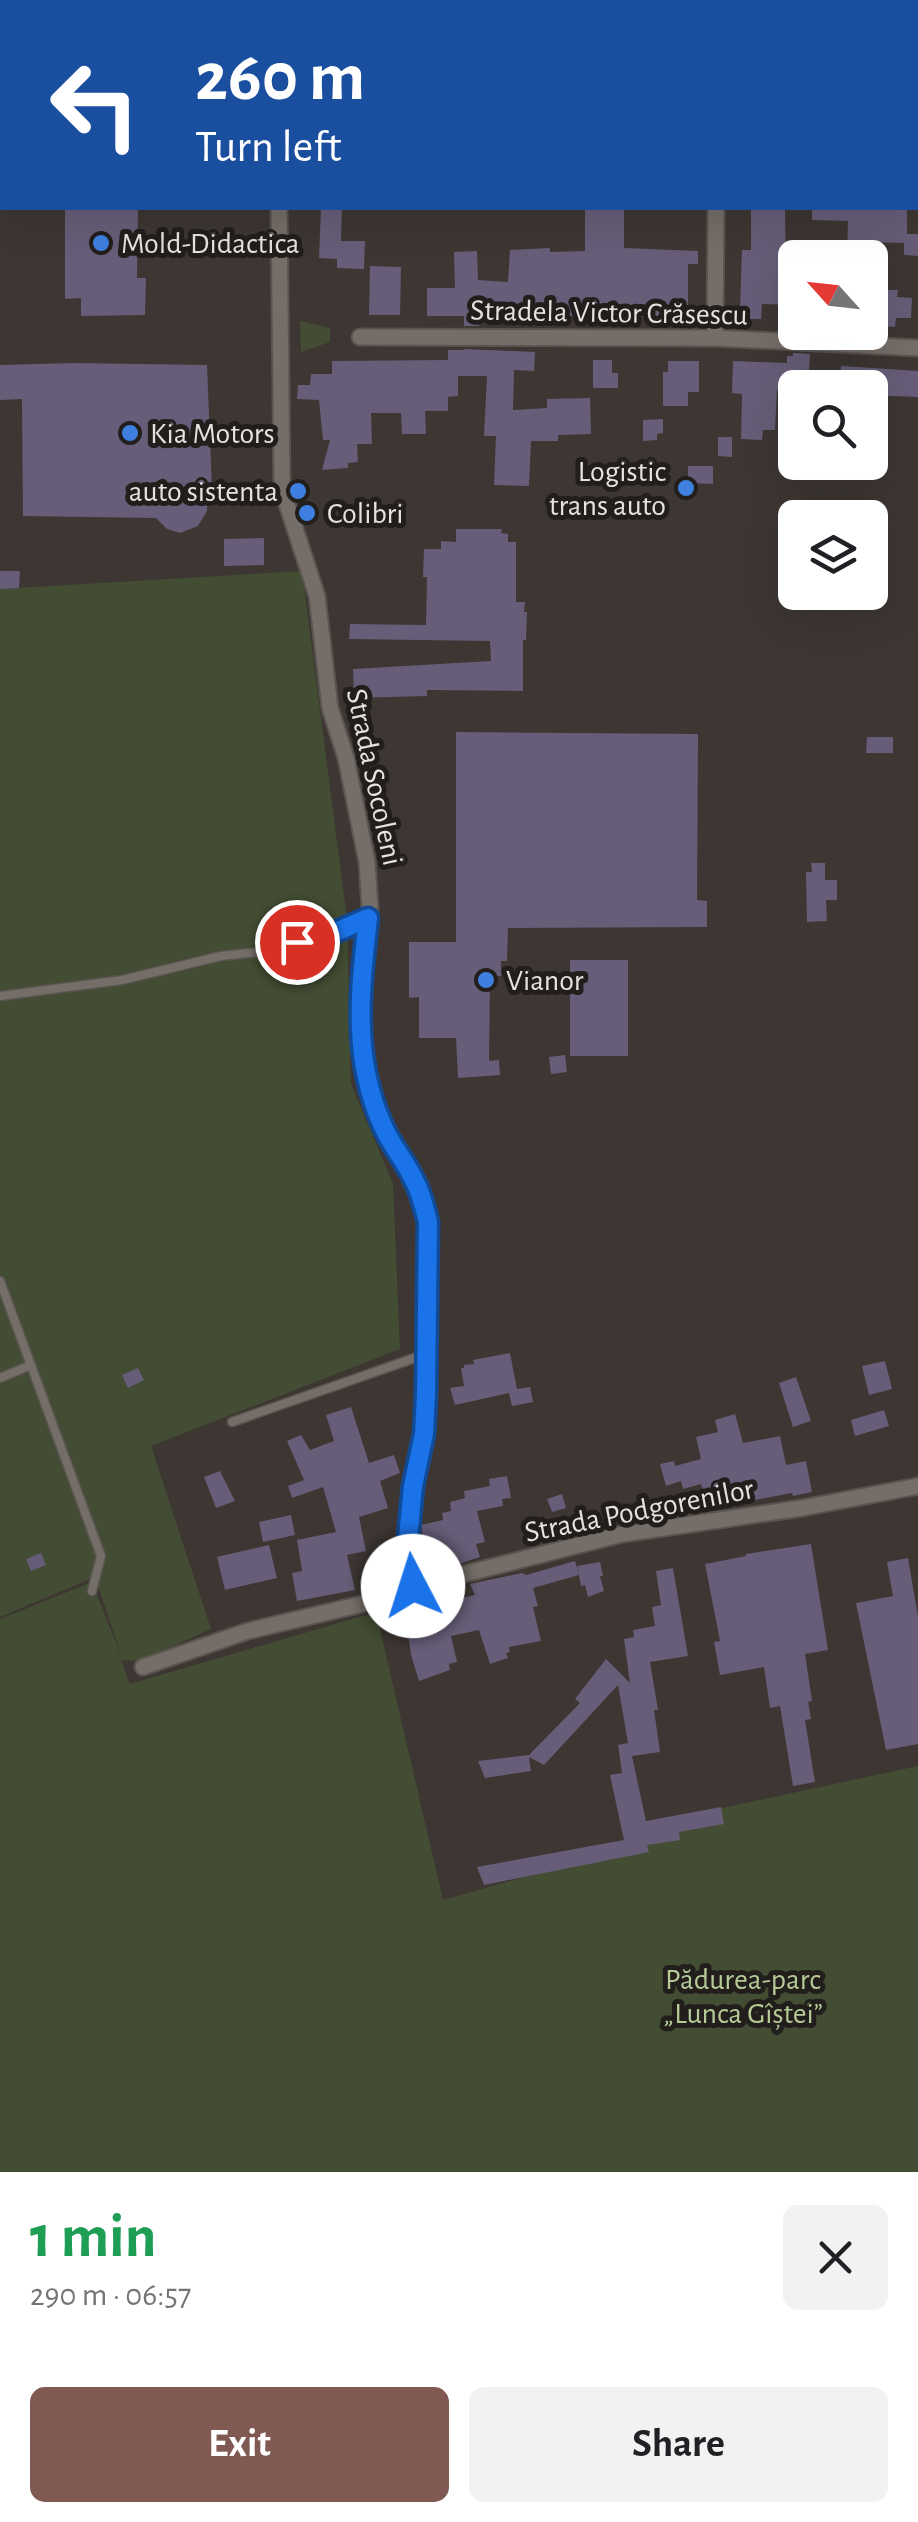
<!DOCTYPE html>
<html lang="en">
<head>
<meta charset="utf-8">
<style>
	:root { --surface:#fff; --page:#f2f2f2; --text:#202124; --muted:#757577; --accent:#7f5952 }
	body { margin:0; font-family:"Alegreya Sans",sans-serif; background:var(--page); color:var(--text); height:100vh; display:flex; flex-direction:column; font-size:38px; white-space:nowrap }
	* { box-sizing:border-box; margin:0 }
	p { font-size:32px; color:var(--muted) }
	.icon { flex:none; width:55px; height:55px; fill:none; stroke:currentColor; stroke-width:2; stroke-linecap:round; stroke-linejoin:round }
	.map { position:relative; height:2172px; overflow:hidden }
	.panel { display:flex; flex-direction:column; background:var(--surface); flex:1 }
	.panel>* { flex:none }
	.top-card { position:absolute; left:0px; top:0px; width:920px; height:210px; box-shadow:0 10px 40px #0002; background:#1a4fa0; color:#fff; overflow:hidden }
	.needle { width:65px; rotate:297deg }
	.fabs { position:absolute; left:778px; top:240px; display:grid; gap:20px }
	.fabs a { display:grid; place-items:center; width:110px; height:110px; border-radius:15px; background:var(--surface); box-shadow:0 10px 40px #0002; font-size:50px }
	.pin { position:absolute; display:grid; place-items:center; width:85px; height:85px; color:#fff; margin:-42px; border:5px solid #fff; border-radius:50%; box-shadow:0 2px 10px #0007 }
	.me { position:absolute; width:110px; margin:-55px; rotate:355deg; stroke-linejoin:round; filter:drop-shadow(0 0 8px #0008) }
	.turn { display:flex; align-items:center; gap:35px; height:210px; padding:0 30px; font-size:45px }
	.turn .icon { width:130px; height:130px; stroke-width:2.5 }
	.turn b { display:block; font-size:70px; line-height:85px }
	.round { display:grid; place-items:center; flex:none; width:105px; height:105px; border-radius:15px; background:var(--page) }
	.headline { display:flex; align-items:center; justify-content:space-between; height:170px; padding:0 30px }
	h1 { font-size:60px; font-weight:700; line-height:75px; color:#1e9e55 }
	.action { display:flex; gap:20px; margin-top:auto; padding:20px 30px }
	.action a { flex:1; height:115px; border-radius:15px; background:var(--accent); color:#fff; font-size:40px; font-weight:700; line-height:115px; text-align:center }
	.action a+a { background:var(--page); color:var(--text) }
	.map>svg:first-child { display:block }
	.green { fill:#424d33 }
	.building { fill:#675d78 }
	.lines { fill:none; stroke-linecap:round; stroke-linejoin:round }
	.lane-casing { stroke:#5a5450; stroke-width:11 }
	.street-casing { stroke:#5a5450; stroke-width:19 }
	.lane { stroke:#746d68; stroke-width:8 }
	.street { stroke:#746d68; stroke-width:15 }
	.route-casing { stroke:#114b97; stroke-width:25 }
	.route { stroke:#1a73e8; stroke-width:18 }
	.shop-dot { fill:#3f7fe0; stroke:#211e1c; stroke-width:4 }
	.labels { text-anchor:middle; stroke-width:10; stroke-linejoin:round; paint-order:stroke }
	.poi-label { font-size:30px; fill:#e6e2df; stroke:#211e1c; text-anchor:start }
	.street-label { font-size:30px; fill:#e6e2df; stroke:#211e1c }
	.park-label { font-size:30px; fill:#b5ca96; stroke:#211e1c }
</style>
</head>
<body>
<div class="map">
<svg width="918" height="2172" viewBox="0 0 918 2172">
	<rect width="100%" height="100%" fill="#3d3632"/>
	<g class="green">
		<polygon points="300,321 330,328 330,342 301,352"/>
		<polygon points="302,571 347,919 351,1084 393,1184 400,1349 151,1446 211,1629 140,1661 121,1660 130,1684 376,1612 443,1900 521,1878 646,1850 643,1825 918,1766 918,2172 0,2172 0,1619 92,1582 122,1658 95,1577 0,1617 0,589"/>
	</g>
	<g class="building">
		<polygon points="65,208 138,208 137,278 146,278 145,315 81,316 81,298 65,299"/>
		<polygon points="321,208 342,208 341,241 365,241 364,269 337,268 337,259 319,258"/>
		<polygon points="585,208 624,208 624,248 698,251 698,264 688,264 688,316 604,318 604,324 587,323 587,316 480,315 479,326 464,326 464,316 427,316 427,288 455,288 454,252 477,251 478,280 508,282 510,250 550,248 550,252 585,251"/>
		<polygon points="751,208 785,208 786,281 795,281 795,305 762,304 761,319 744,319 744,328 728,327 728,310 740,311 742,250 751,250"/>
		<polygon points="812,208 907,208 907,234 918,234 918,256 904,255 904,243 869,242 868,258 847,258 848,221 812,220"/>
		<polygon points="370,266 401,267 400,315 369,315"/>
		<polygon points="870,281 888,282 888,290 898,290 897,297 912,298 911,318 896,318 895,327 870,325"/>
		<polygon points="464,349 535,352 534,371 514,370 513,410 547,408 547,399 590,398 591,434 558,435 558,441 531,441 529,486 494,485 496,436 484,436 487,376 458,376 458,396 448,397 448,411 425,411 426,434 402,434 401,413 371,413 372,444 357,444 358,462 348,463 348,468 322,470 330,440 323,440 319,400 297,399 298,385 310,385 311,374 332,374 332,361 448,360 448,350 464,350"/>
		<polygon points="793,353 810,354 808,388 795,388 795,391 777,390 775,430 763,430 762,440 741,439 742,394 732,393 733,361 787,363 787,356 793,356"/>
		<polygon points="593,360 612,360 612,373 618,373 618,388 593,388"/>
		<polygon points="668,361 699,361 699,392 688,392 688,406 663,406 663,372 668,372"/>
		<polygon points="74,363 207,365 212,489 207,489 207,511 198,526 180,533 167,529 156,518 23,516 22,399 0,400 0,365"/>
		<polygon points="841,366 918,371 918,397 870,395 870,388 840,388"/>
		<polygon points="663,419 663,433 657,434 657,440 643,441 643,420"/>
		<polygon points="718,437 732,437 732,457 718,456"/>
		<polygon points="688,466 713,466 713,484 688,483"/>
		<polygon points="456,529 502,529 501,533 508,534 508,542 516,542 516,602 525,602 524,612 527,612 526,640 523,640 523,691 427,690 427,696 354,698 353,669 491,661 490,641 349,639 350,624 426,625 427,577 423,577 424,549 441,549 441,541 456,542"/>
		<polygon points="264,538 264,565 224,566 224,539"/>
		<polygon points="0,571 20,571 19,588 0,589"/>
		<polygon points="456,732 698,734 697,900 707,901 707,927 508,928 507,961 501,961 501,976 490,976 489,1061 499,1060 500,1075 458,1078 456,1038 419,1038 419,997 409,998 409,942 456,942"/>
		<polygon points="867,737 893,737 893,753 866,753"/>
		<polygon points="811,863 825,863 825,880 837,880 837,900 826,900 827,921 807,922 806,872 812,872"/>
		<rect x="570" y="960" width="58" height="96"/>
		<polygon points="565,1055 567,1072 551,1074 549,1057"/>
		<polygon points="510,1353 517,1389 530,1387 533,1402 512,1406 509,1393 455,1405 450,1388 464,1386 461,1368 464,1368 464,1365 474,1364 473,1360"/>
		<polygon points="885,1361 892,1389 869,1395 862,1366"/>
		<polygon points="138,1368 144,1380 128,1388 122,1375"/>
		<polygon points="796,1377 811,1421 793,1427 779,1383"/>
		<polygon points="351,1407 369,1463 394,1455 400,1473 380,1481 388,1508 359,1517 366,1551 347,1555 355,1590 297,1601 292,1573 302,1571 297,1540 336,1532 323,1487 292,1498 288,1486 304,1480 287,1441 301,1435 310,1450 334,1441 326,1415"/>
		<polygon points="884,1410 889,1426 855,1436 851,1420"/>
		<polygon points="735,1414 743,1443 780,1436 786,1465 806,1461 812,1492 793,1496 792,1493 750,1501 748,1491 740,1493 739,1489 704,1496 701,1484 683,1489 681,1481 666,1486 660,1464 674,1461 675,1466 701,1459 696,1437 718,1432 715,1420"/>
		<polygon points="220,1471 235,1501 216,1508 204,1477"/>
		<polygon points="507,1476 511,1498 502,1499 503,1506 477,1511 485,1542 476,1544 480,1557 459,1564 455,1557 450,1566 431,1571 428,1556 423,1557 419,1539 423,1538 421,1525 443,1520 442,1513 451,1511 450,1502 465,1498 464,1491 490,1486 489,1479"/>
		<polygon points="562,1494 566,1508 552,1512 547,1499"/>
		<polygon points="291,1515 295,1535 263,1542 259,1522"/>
		<polygon points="811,1544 828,1650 805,1654 812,1701 808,1702 811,1719 805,1720 815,1782 793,1786 780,1706 770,1708 764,1667 720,1675 714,1642 720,1641 705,1564 746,1556 746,1554"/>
		<polygon points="269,1545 277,1578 225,1590 217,1557"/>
		<polygon points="41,1553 46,1565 31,1571 26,1559"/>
		<polygon points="908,1558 918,1617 918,1744 886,1750 856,1603 893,1596 887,1562"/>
		<polygon points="575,1561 579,1575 533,1588 538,1606 533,1607 541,1641 509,1647 510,1652 506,1653 508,1658 490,1664 479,1630 451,1636 457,1662 449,1664 450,1670 419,1681 411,1655 406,1618 412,1618 410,1601 435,1597 430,1605 475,1595 470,1584 522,1573 526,1575"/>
		<polygon points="600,1562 603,1576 600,1576 604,1591 588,1597 585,1585 581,1586 577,1566"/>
		<polygon points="673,1568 688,1656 650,1662 658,1710 654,1710 660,1752 632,1756 646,1821 721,1807 724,1824 679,1832 680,1840 647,1845 649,1852 484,1885 477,1867 624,1840 610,1775 622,1773 618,1745 628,1743 618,1685 544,1765 529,1757 531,1771 485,1778 478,1761 529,1755 580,1703 575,1699 606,1659 630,1683 624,1639 634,1637 633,1630 655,1626 652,1607 661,1605 656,1571"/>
	</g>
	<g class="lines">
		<defs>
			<g id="lane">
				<polyline points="0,996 122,980 221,956 258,952 331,934 368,918"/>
				<polyline points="0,1281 101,1556 92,1591"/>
				<polyline points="0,1378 31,1365"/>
				<polyline points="232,1422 426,1354"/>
			</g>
			<g id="street">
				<polyline points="278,0 278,2"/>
				<polyline points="719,2 719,0"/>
				<polyline points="279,208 282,489 317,596 330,708 346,758 367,862 370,908 360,1009 361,1053 369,1091 392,1145 404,1161 421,1196 428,1222 424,1434 413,1486 408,1538 413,1587"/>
				<polyline points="360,337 715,338 918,348"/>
				<polyline points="715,338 716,208"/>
				<polyline points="143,1667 248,1631 379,1600 413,1587 622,1534 802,1508 918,1486"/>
			</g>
		</defs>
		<use href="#lane" class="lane-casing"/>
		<use href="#street" class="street-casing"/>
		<use href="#lane" class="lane"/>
		<use href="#street" class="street"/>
	</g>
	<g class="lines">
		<defs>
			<path id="route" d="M297,942L331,934L368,918C360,991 352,1056 382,1124C390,1144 404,1159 413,1178C421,1192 424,1206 428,1222L426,1395L424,1434L413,1486L408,1538L413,1586"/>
		</defs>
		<use href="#route" class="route-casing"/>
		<use href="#route" class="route"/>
	</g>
	<g class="shop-dot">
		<circle cx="101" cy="243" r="10"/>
		<circle cx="130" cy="433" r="10"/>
		<circle cx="686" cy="488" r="10"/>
		<circle cx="298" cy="491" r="10"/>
		<circle cx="307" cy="513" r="10"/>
		<circle cx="486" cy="980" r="10"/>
	</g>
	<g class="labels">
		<g class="poi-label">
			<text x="121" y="253">Mold-Didactica</text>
			<text x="150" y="443">Kia Motors</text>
			<text x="666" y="481" text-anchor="end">Logistic<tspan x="666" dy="34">trans auto</tspan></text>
			<text x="278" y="501" text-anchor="end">auto sistenta</text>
			<text x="327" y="523">Colibri</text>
			<text x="506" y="990">Vianor</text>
		</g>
		<g class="street-label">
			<text transform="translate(609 312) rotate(1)" y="10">Stradela Victor Crăsescu</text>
			<text transform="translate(375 777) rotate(78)" y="10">Strada Socoleni</text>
			<text transform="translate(639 1510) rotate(-11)" y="10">Strada Podgorenilor</text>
		</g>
		<g class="park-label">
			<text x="743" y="1989">Pădurea-parc<tspan x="743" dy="34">„Lunca Gîștei”</tspan></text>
		</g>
	</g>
</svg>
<div class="fabs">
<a><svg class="needle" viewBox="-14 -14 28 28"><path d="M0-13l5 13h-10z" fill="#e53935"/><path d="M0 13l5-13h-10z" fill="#757577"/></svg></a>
<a><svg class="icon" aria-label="search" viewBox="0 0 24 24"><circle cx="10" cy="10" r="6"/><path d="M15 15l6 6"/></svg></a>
<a><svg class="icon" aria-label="layers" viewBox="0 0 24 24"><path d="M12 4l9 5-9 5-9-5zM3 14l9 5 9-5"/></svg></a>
</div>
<div class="pin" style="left:297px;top:942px;background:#d93025"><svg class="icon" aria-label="arrive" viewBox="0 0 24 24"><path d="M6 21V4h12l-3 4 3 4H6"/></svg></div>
<svg class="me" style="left:413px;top:1586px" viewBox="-20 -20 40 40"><circle r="19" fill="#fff"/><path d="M0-13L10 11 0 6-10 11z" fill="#1a73e8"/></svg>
<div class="top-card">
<div class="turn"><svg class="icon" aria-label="left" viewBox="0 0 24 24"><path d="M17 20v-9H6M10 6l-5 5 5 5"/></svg><div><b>260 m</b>Turn left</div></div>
</div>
</div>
<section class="panel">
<div class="headline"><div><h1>1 min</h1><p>290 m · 06:57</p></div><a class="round"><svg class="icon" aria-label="close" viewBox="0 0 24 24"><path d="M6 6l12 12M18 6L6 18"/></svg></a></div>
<div class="action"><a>Exit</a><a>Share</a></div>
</section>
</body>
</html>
